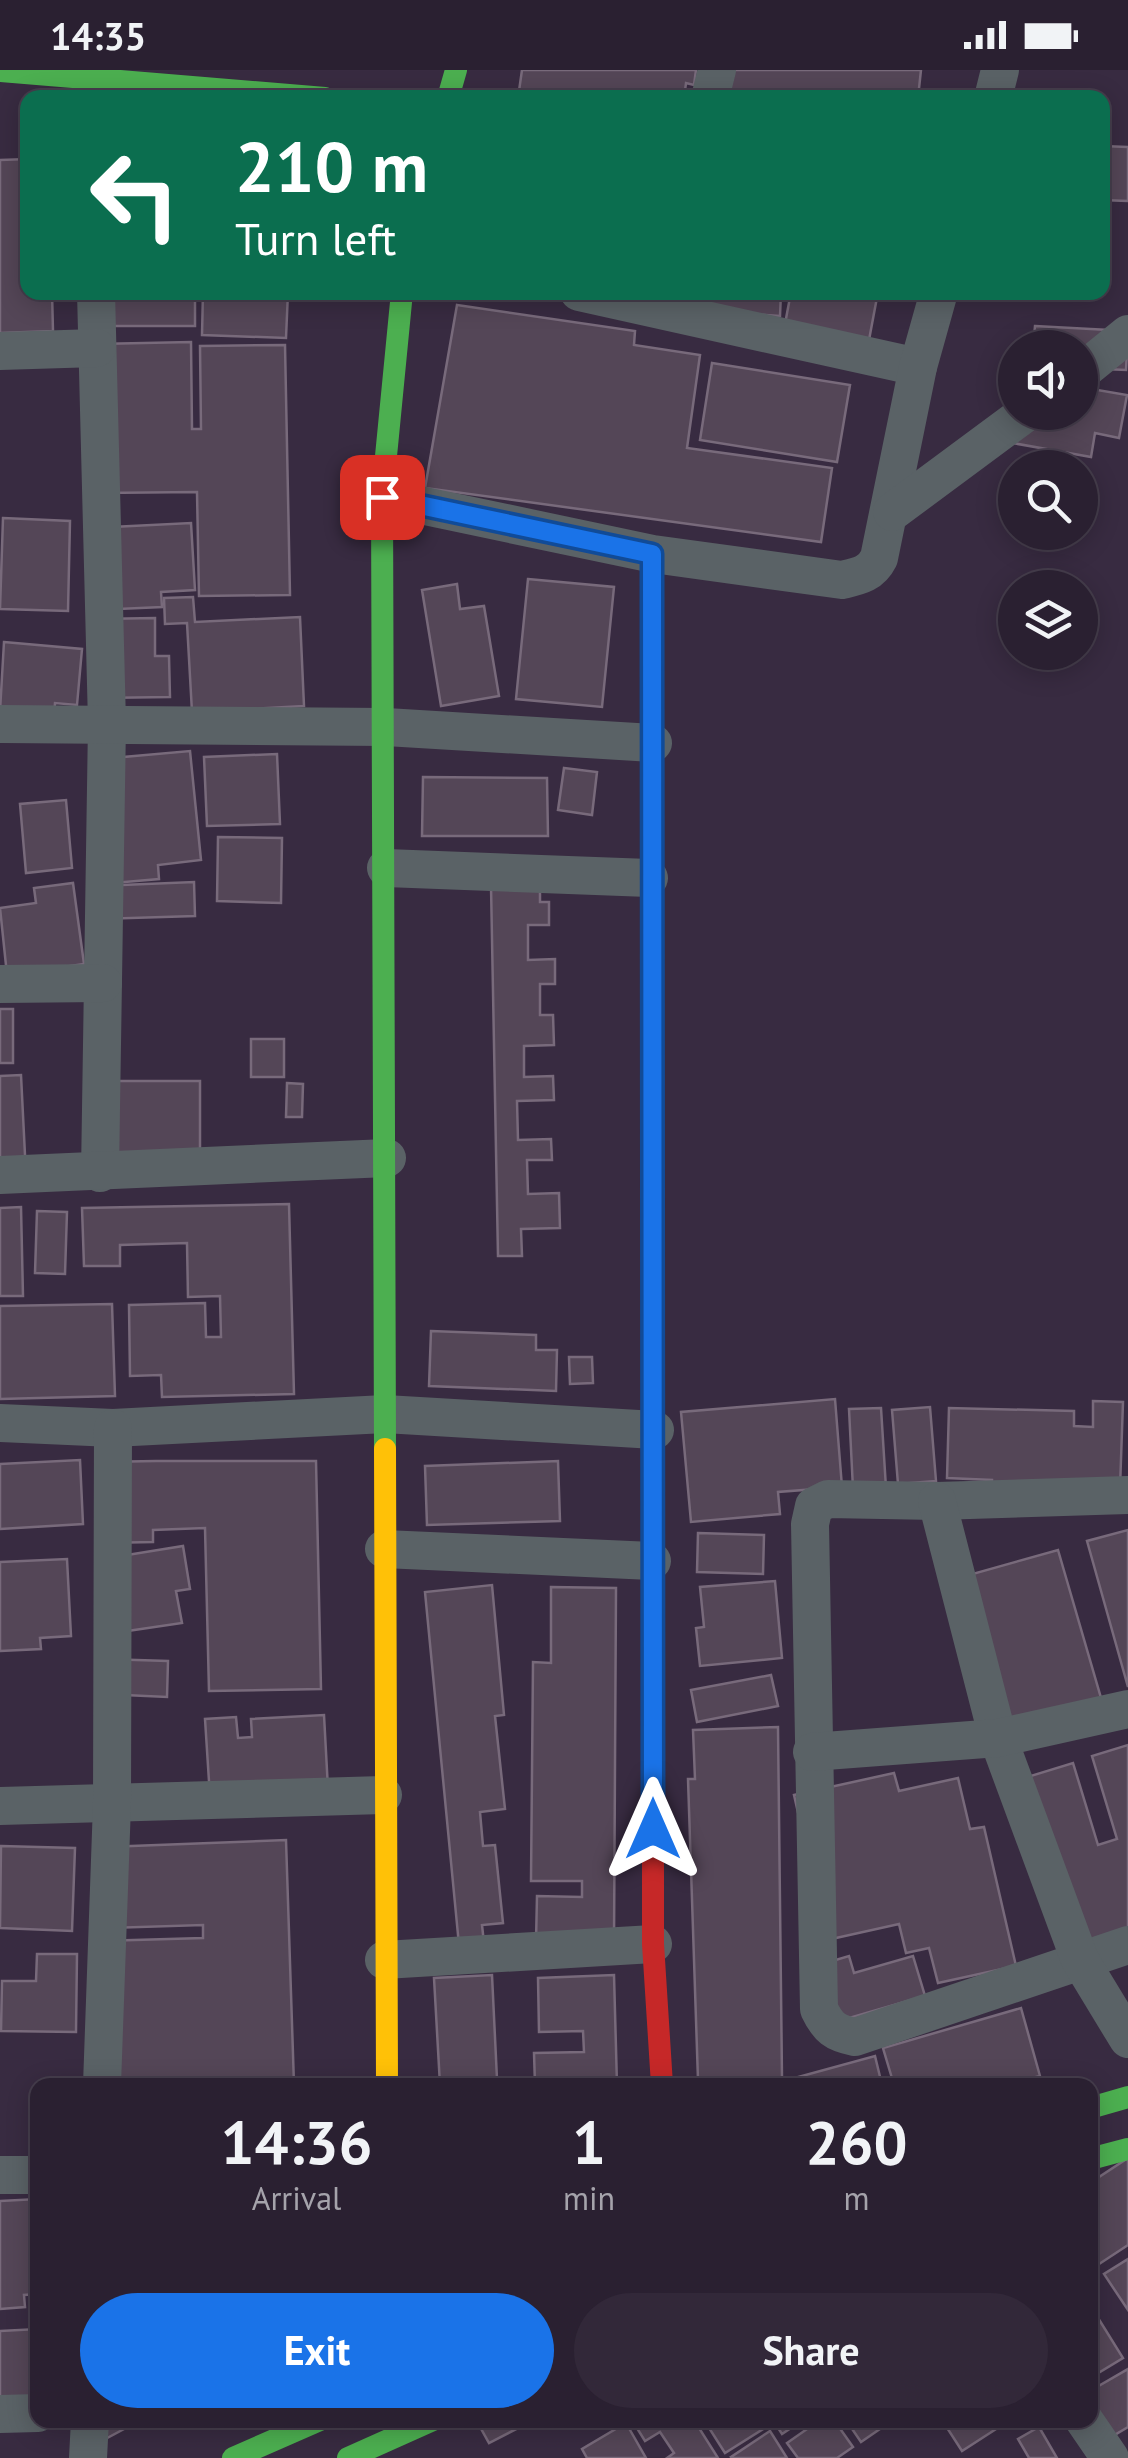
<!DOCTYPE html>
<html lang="en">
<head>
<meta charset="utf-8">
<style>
	:root { --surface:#2a2031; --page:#322839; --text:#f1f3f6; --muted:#a5a3ab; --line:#463e4d; --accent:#1a73e8 }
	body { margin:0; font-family:"PT Sans",sans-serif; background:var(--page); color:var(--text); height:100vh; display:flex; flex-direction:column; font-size:38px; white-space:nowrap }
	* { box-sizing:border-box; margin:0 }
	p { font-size:32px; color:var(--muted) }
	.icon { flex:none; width:55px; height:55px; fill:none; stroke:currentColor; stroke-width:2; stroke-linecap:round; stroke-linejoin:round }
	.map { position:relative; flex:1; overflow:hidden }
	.details { position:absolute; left:30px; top:2008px; width:1068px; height:350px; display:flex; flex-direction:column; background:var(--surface); border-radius:20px; box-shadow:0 5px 25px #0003,0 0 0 2px var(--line) }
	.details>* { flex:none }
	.top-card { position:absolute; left:20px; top:20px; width:1090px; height:210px; border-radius:20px; box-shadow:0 5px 25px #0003,0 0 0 2px var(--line); background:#0b6e4f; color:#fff; overflow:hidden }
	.controls { position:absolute; left:998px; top:260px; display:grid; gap:20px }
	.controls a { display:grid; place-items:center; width:100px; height:100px; border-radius:50%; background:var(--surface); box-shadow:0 5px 25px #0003,0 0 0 2px var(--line); font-size:50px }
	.pin { position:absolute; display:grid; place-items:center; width:85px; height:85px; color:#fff; margin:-42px; border-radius:20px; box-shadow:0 5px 15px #0006 }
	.me { position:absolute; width:110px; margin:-55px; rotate:0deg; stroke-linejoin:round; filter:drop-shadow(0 0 8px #0008) }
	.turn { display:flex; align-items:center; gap:35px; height:210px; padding:0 50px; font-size:45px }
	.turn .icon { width:130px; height:130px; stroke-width:2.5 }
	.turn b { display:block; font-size:70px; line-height:85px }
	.eta { display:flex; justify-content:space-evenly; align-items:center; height:170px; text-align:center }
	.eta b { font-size:60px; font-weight:800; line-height:70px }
	.action { display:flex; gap:20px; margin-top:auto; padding:20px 50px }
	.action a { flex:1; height:115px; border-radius:60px; background:var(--accent); color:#fff; font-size:40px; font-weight:800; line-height:115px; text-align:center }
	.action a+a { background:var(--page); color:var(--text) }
	.status { display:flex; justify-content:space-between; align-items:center; height:70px; padding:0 50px; background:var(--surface); direction:ltr }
	.status svg { height:28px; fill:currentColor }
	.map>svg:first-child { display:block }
	.building { fill:#544657; stroke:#786a7b; stroke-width:2.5 }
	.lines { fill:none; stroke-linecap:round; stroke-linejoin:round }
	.street { stroke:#5a6266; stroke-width:38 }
	.fast { stroke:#4caf50; stroke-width:22 }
	.slow { stroke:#ffc107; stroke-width:22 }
	.jam { stroke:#c62828; stroke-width:22 }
	.route-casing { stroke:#114b97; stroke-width:25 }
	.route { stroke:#1a73e8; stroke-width:18 }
</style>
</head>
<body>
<div class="status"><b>14:35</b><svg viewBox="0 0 49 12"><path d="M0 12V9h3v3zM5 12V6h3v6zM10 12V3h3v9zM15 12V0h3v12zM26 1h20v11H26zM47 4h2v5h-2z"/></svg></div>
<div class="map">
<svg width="1128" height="2388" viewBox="0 0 1128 2388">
	<rect width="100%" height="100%" fill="#382b41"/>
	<g class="building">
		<polygon points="522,0 696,0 694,15 686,13 684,28 518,28"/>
		<polygon points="721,0 921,0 918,28 772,28 718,22"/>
		<polygon points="1102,76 1128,77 1128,131 1102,130"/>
		<polygon points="28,89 28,222 52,222 53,261 0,263 0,90"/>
		<rect x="108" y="222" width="87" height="34"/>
		<polygon points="203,222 288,222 286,268 202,265"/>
		<polygon points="689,222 781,222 780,246 688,240"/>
		<polygon points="791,222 878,222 869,270 785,254"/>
		<polygon points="457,235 635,261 634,275 700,285 687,378 832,398 821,472 425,418"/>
		<polygon points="1035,256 1128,261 1126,300 1080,298 1080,278 1033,278"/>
		<polygon points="191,272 192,359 201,359 200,276 285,275 290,525 199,526 197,422 99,423 97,274"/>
		<polygon points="712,293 850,315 837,392 700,370"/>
		<polygon points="1080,317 1127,325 1119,368 1095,363 1091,387 1007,372 1015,323 1015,342 1080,342"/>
		<polygon points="3,448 70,451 68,541 0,539"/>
		<polygon points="191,453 195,520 161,522 162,537 96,540 92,458"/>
		<polygon points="528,509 614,517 602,637 516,629"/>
		<polygon points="457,514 460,539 484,536 499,626 441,636 422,520"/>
		<polygon points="193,527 195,552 300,547 304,636 192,642 187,553 165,554 164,528"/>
		<polygon points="155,548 155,586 169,586 170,627 99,628 98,549"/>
		<polygon points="4,572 82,579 77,635 55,633 54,646 0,641"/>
		<polygon points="190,681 201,790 158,795 159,809 102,814 90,690"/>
		<polygon points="277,684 280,754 207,756 204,687"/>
		<polygon points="564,698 597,702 592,745 558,740"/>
		<polygon points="423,707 547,708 548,766 422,766"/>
		<polygon points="66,730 72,798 26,803 20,734"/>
		<polygon points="218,767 282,768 281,833 217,831"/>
		<polygon points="194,812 195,846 99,849 98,816"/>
		<polygon points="73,813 84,894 7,905 0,838 36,833 34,818"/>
		<polygon points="540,815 540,832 549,832 549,855 528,855 528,890 555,889 555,914 540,914 540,945 553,945 554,975 524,976 524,1007 553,1006 554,1030 517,1031 518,1070 551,1069 552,1090 527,1090 528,1124 559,1123 560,1158 521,1159 522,1186 498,1186 491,816"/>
		<rect x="0" y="939" width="13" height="54"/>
		<rect x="251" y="969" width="33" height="38"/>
		<polygon points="21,1005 26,1105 0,1106 0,1006"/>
		<rect x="101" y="1011" width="99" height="77"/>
		<polygon points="287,1013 303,1014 302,1047 286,1047"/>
		<polygon points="289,1134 294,1324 162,1327 161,1305 130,1306 129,1235 205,1233 206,1267 221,1267 220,1226 188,1227 187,1173 120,1175 120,1196 84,1196 82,1138"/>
		<polygon points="21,1137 23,1226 0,1226 0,1138"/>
		<polygon points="37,1141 67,1142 65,1204 35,1203"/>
		<polygon points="112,1234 115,1326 0,1329 0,1236"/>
		<polygon points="431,1261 536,1265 536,1280 557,1280 556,1321 429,1316"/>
		<polygon points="569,1287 592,1287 593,1313 570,1314"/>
		<polygon points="835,1329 842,1417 778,1422 780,1444 691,1452 681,1342"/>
		<polygon points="1093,1331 1123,1332 1120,1418 992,1414 992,1410 947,1408 949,1338 1074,1341 1074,1356 1093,1357"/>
		<polygon points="930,1337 936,1411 898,1414 892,1340"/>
		<polygon points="881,1338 886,1418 853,1419 849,1339"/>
		<polygon points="80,1390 83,1454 0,1459 0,1394"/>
		<polygon points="156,1391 316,1391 321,1619 209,1621 205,1458 153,1460 153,1472 104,1473 102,1392"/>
		<polygon points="558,1391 560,1451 427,1455 425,1396"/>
		<polygon points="1128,1460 1128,1617 1087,1471"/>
		<polygon points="698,1463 764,1465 763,1504 697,1502"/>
		<polygon points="183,1476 190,1519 176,1521 182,1553 107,1564 96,1490"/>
		<polygon points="1058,1480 1101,1628 994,1660 951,1510"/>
		<polygon points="67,1489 71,1566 40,1568 41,1579 0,1581 0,1492"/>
		<polygon points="775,1511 782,1588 700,1596 696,1558 704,1557 700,1517"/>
		<polygon points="492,1515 504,1645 495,1646 505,1739 480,1742 483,1776 495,1775 503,1853 482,1855 484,1873 459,1875 425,1522"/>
		<polygon points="551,1517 616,1518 614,1872 536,1871 537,1826 582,1827 582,1811 531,1811 533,1592 551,1593"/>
		<polygon points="104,1589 168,1591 167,1627 103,1624"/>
		<polygon points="771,1605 778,1636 697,1652 691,1620"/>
		<polygon points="324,1645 328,1719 210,1727 205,1649 236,1647 238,1668 252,1667 251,1649"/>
		<polygon points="778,1657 782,2008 698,2010 688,1709 695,1709 693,1660"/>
		<polygon points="1128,1675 1128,1862 1062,1880 1011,1712 1073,1693 1098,1775 1117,1769 1092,1686"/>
		<polygon points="894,1703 899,1721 958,1708 970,1759 984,1757 1016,1896 938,1913 929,1878 906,1883 899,1854 827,1870 794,1725"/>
		<polygon points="286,1770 294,2015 105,2015 100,1871 203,1868 203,1855 109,1858 106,1777"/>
		<polygon points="1,1776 75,1778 72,1861 0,1858"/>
		<polygon points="37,1884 77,1884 76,1962 1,1961 2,1911 36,1911"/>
		<polygon points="849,1886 854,1903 913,1886 925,1926 832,1953 815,1896"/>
		<polygon points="492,1905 497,2009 481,2010 482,2015 440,2015 434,1908"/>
		<polygon points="614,1905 617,2015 535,2015 534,1983 584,1982 583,1961 539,1962 538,1908"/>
		<polygon points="1021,1938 1040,2006 1006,2015 894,2015 883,1978"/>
		<polygon points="875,1986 882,2015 769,2015"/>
		<polygon points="1128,2088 1128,2175 1090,2200 1090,2113"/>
		<polygon points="38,2129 38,2224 24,2225 25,2237 0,2239 0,2131"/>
		<polygon points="1128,2189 1128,2240 1104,2204"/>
		<polygon points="1090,2235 1123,2288 1090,2308"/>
		<polygon points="38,2259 38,2326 0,2329 0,2261"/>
		<polygon points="1128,2299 1128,2357 1106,2370 1090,2345 1090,2321"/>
		<polygon points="78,2350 141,2350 92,2376"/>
		<polygon points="490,2350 526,2350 528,2353 489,2373 479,2355"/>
		<polygon points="632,2350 694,2350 718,2388 667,2388 674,2383 660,2362 645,2371"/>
		<polygon points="704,2350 765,2350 768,2356 725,2383"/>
		<polygon points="773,2350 803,2350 782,2364"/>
		<polygon points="820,2350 834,2350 853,2377 837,2388 798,2388 787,2373"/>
		<polygon points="846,2350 893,2350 861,2372"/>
		<polygon points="942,2350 1010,2350 962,2381"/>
		<polygon points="626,2353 646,2388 587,2388 582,2379"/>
		<polygon points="1039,2357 1057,2388 1029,2388 1018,2369"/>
		<polygon points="770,2361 787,2388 732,2388 731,2387"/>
	</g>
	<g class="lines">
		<g class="street">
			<polyline points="710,28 717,0"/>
			<polyline points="993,28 1000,0"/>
			<polyline points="96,222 107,653 100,1103"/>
			<polyline points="579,222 918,297"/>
			<polyline points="0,281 97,278"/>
			<polyline points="1080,303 1128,264"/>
			<path d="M382,427L653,484L842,510C859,506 871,504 879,488L918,297L939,222"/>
			<polyline points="892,442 1027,342"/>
			<polyline points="0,654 386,657 653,673"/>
			<polyline points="386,798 649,808"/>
			<polyline points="0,914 103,913"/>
			<polyline points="0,1105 387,1088"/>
			<polyline points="0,1353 113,1358 385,1344 655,1360"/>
			<path d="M1128,1425L937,1431L828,1429L814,1436L810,1454L819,1939C828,1958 835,1963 855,1967L1128,1875"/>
			<polyline points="937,1431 998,1668 1080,1890 1128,1969"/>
			<polyline points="384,1479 652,1491"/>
			<polyline points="812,1682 998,1668 1128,1639"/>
			<polyline points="0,1736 383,1725"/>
			<polyline points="384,1890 653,1874"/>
			<polyline points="102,2015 112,1734 113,1358"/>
			<polyline points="0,2105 38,2105"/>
			<polyline points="0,2344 38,2343"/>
			<polyline points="1084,2350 1110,2388"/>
			<polyline points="88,2388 90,2350"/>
		</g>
		<g class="fast">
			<polyline points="0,1 325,28"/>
			<polyline points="448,28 456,0"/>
			<polyline points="653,484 653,1762"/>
			<polyline points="385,1379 382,427 402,222"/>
			<polyline points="1090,2038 1128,2027"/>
			<polyline points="1090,2089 1128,2079"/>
			<polyline points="233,2388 320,2350"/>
			<polyline points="348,2388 433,2350"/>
		</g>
		<polyline class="slow" points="385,1379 387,2015"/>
		<polyline class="jam" points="653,1762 653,1874 662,2015"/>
	</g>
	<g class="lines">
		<defs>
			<polyline id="route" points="382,427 652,484 653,1759"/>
		</defs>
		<use href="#route" class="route-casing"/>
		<use href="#route" class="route"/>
	</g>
</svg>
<div class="controls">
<a><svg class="icon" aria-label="sound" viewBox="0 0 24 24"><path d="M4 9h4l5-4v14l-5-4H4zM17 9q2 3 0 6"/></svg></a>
<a><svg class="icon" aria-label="search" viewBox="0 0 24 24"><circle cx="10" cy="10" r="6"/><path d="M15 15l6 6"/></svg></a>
<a><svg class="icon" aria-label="layers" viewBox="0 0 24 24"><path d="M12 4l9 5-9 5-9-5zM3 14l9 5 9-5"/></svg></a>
</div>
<div class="pin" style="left:382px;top:427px;background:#d93025"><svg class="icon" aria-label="arrive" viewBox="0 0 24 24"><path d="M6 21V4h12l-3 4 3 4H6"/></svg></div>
<svg class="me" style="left:653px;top:1759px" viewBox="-20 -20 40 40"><path d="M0-17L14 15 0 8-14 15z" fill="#1a73e8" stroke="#fff" stroke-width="4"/></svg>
<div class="top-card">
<div class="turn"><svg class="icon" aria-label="left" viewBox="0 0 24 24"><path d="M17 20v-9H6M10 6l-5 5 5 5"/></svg><div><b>210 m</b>Turn left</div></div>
</div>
<section class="details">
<div class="eta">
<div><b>14:36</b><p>Arrival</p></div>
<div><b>1</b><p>min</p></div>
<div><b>260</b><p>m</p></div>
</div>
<div class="action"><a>Exit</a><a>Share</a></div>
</section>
</div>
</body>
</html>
